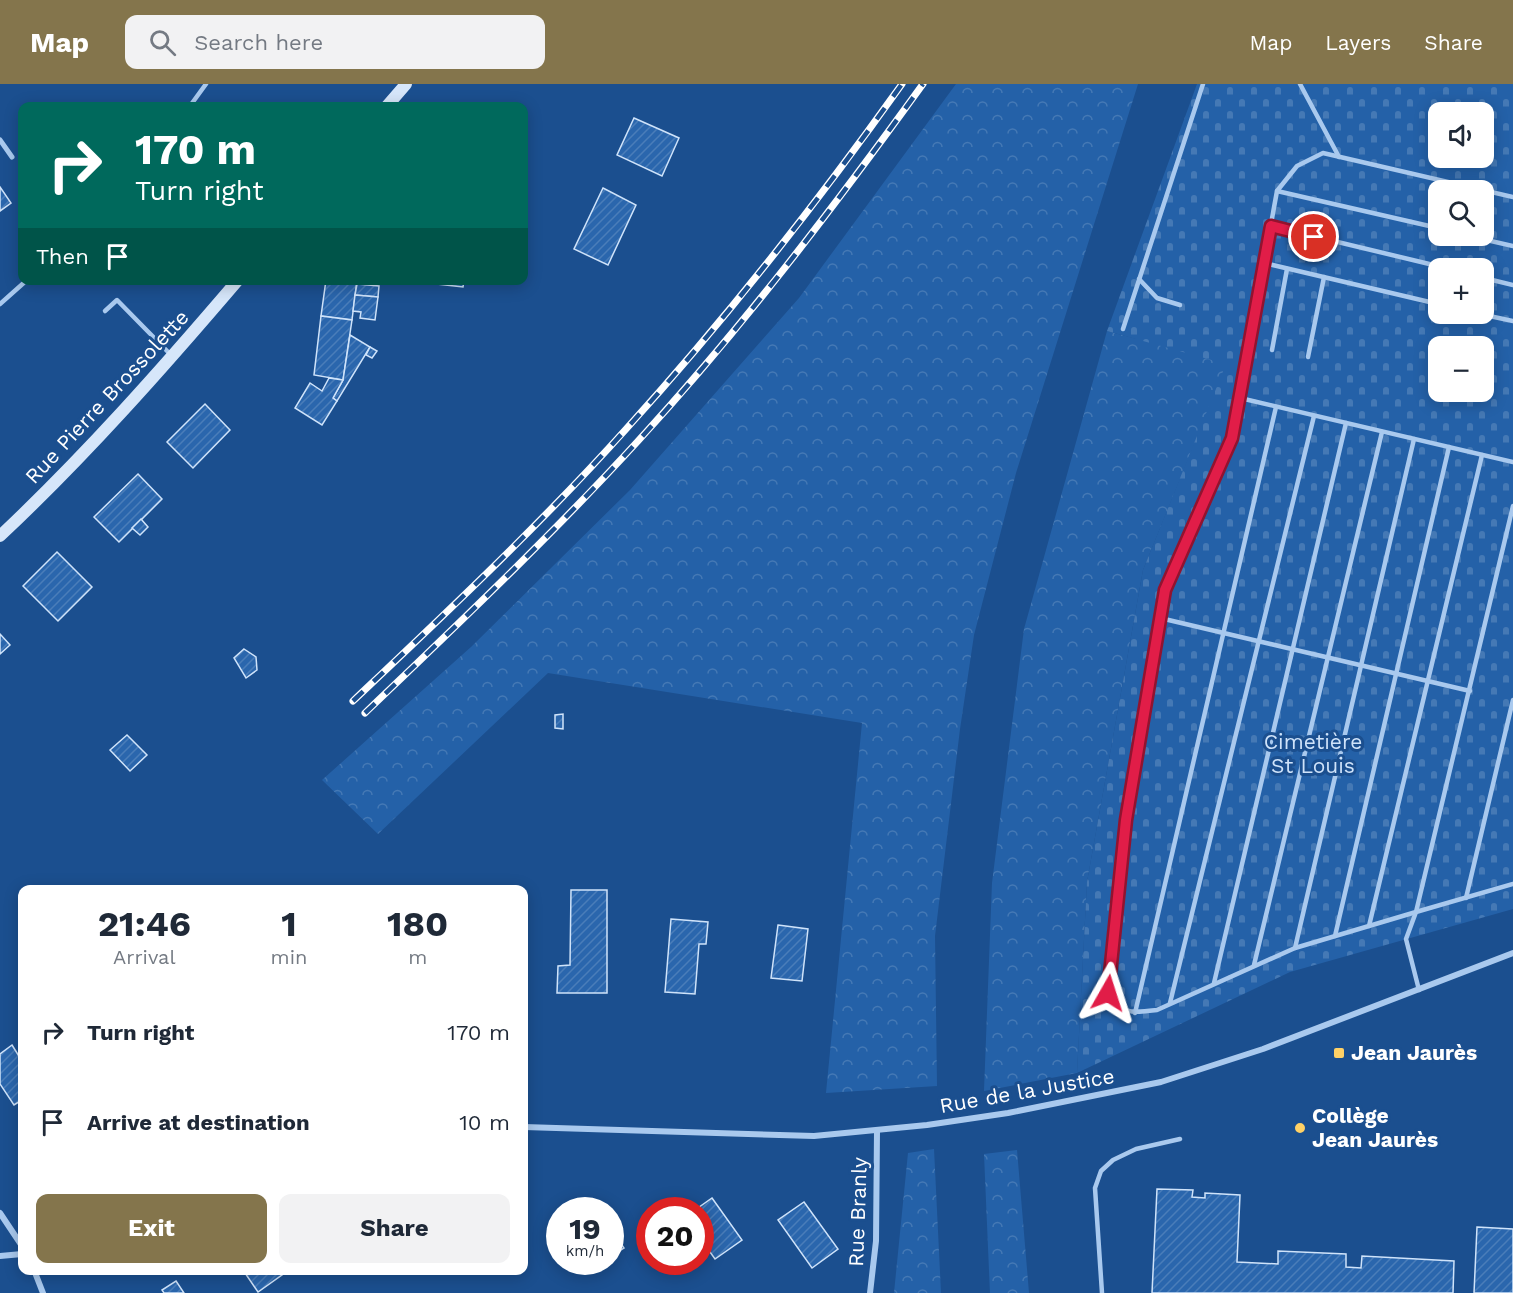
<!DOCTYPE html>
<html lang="en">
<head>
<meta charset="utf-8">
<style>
	:root { --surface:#fff; --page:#f2f2f3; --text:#1f2937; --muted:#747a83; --accent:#84754c }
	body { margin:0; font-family:"Work Sans",sans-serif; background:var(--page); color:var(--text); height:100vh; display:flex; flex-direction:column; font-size:22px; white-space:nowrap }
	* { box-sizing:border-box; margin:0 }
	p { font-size:20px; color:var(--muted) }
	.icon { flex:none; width:33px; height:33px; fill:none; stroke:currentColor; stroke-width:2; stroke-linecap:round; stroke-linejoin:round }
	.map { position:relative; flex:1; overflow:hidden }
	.side { position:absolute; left:18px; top:801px; width:510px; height:390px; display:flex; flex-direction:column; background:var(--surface); border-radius:12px; box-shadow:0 3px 15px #0003 }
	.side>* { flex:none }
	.banner { position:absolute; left:18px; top:18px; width:510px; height:183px; border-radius:12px; box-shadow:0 3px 15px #0003; background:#00695c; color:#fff; overflow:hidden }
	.tools { position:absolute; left:1428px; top:18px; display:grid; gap:12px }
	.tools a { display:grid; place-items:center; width:66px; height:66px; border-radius:12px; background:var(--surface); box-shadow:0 3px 15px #0003; font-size:30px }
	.speed { position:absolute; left:546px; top:1113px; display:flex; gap:12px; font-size:30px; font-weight:700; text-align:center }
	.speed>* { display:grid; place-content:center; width:78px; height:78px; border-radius:50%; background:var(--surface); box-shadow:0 3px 15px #0003; line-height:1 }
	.speed small { font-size:15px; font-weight:400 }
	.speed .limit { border:9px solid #d22; background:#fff; color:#111 }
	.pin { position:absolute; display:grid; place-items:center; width:51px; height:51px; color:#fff; margin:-26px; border:3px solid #fff; border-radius:50%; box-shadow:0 2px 6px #0007 }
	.me { position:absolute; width:66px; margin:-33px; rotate:6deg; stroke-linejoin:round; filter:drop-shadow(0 0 4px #0008) }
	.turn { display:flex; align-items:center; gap:21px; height:126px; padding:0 18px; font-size:27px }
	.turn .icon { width:78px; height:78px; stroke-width:2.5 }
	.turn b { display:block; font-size:42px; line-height:51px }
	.then { display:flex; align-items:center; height:57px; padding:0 18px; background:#0003; gap:12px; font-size:22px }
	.eta { display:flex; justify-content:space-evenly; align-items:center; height:102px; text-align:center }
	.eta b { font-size:36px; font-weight:700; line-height:42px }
	.button { display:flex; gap:12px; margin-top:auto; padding:12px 18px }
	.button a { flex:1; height:69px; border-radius:12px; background:var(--accent); color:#fff; font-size:24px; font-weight:700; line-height:69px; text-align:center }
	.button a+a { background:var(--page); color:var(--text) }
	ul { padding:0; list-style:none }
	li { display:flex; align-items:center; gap:18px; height:90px; padding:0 18px }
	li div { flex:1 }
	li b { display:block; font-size:22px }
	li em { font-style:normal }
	header { display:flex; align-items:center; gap:36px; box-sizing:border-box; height:84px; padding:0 30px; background:var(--accent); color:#fff }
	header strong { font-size:28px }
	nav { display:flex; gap:33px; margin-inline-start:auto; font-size:21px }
	.search { width:420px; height:54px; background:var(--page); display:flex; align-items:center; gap:15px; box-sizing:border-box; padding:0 21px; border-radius:12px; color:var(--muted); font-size:22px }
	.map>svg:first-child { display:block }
	.forest { fill:url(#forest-crowns) }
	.cemetery { fill:url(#cemetery-stones); fill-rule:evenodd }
	.building { fill:url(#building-hatch); stroke:#cfe3fa; stroke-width:1.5 }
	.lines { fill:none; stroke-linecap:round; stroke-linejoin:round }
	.service { stroke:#a9c9ee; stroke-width:4.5 }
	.pedestrian { stroke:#a9c9ee; stroke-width:5 }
	.minor { stroke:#a9c9ee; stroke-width:6 }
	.secondary { stroke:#d6e6fa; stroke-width:12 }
	.rail-casing { stroke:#fff; stroke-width:7 }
	.rail { stroke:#1b4f8f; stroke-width:4.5; stroke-dasharray:14; stroke-linecap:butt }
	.route-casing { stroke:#92132f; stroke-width:15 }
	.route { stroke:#e11d48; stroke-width:10 }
	.poi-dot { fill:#ffd166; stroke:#1b4f8f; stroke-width:2 }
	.labels { text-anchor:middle; stroke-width:6; stroke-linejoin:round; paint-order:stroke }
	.street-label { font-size:21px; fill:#fff; stroke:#1b4f8f }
	.park-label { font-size:21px; fill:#cfe3fa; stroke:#1b4f8f }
	.poi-label { font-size:21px; font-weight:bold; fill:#fff; stroke:#1b4f8f; text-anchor:start }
</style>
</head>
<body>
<header>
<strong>Map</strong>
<div class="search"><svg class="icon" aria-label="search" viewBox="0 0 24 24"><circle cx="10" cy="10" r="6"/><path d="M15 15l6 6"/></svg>Search here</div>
<nav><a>Map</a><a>Layers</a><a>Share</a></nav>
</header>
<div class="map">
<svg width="1513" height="1209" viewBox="0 0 1513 1209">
	<defs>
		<pattern id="forest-crowns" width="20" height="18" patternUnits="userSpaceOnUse" patternTransform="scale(1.5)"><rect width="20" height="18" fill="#2461a8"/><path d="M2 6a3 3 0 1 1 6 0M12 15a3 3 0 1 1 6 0" fill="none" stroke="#4579b5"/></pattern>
		<pattern id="cemetery-stones" width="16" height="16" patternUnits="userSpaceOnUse" patternTransform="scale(1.5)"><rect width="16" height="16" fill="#2461a8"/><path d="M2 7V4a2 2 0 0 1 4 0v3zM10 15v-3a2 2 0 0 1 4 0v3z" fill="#4579b5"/></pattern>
		<pattern id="building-hatch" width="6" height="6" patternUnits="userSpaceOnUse" patternTransform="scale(1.5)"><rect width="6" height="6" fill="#2a66ad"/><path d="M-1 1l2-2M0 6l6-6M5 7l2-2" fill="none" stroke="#4a7db9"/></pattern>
	</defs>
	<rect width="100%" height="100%" fill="#1b4f8f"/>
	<g class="forest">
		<polygon points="956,0 1138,0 1016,389 974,551 960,645 935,852 937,1002 826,1009 862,639 548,589 378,750 322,696 471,563 630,406 799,214"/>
		<polygon points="1255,0 1513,0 1513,48 1484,40 1484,28 1445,28 1356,3 1265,83 1227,280 1143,486 1087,798 1077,989 984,1007 992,799 1024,545 1107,247 1137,255 1209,17"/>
		<polygon points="934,1065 941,1209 894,1209 908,1069"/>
		<polygon points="1017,1066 1029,1209 990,1209 984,1070"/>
	</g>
	<path class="cemetery" d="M1197,0H1513V825L1290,888L1077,989L1087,798L1143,486L1226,280L1107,247ZM1438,28H1484V74H1438ZM1438,106H1484V152H1438ZM1438,184H1484V230H1438ZM1438,262H1484V308H1438Z"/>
	<g class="building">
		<polygon points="634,34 679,54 662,92 617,71"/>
		<polygon points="0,103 11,119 0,127"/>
		<polygon points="603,104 636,121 608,181 574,165"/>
		<polygon points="326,196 357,196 352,236 321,232"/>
		<polygon points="437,196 464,196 463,203 437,200"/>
		<polygon points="357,200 379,202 378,213 355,211"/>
		<polygon points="355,211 378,213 375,236 360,234 361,228 353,227"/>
		<polygon points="321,232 352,236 343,296 314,291"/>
		<polygon points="350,251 370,263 337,317 333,314 343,296"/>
		<polygon points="370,263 377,267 372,274 366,271"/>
		<polygon points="329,294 343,296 333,314 337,317 322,341 295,324 310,299 322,307"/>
		<polygon points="205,320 230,346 193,384 167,358"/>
		<polygon points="138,390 162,415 119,458 94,433"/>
		<polygon points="141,435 148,443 140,451 132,444"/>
		<polygon points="57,468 92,503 58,537 23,502"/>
		<polygon points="0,550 10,561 0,570"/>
		<polygon points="244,565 256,573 257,586 246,594 234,574"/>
		<polygon points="563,630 563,645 555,644 555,631"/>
		<polygon points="127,651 147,671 130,687 110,666"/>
		<polygon points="571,806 607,806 607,909 557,909 558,882 570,881"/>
		<polygon points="671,835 708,838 706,860 699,860 695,910 665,908"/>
		<polygon points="778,841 808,845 802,897 771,894"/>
		<polygon points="12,961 22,977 22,1016 14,1021 0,1000 0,970"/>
		<polygon points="1157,1105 1193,1106 1192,1113 1205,1114 1205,1109 1240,1111 1237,1178 1278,1180 1278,1167 1346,1170 1346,1183 1361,1184 1362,1172 1454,1177 1453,1209 1152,1209"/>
		<polygon points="712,1114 742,1156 715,1175 700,1154 700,1126 695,1126"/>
		<polygon points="592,1115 600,1126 575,1126"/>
		<polygon points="804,1118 838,1165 812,1184 778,1136"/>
		<polygon points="610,1143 624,1164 610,1173"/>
		<polygon points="1477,1143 1513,1145 1513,1209 1474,1209"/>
		<polygon points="243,1186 289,1186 258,1208"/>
		<polygon points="176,1197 184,1209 164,1209 162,1206"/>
	</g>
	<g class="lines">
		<g class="service">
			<polyline points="1300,0 1339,73"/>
			<polyline points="190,22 206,0"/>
			<polyline points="1277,107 1438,144"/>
			<path d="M1513,113L1323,69L1297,82L1277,107L1232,354L1165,506L1127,736L1108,909C1122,931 1132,929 1157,926L1295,864L1416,828L1513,422"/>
			<polyline points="1271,142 1446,184"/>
			<polyline points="1469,152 1513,162"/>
			<polyline points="1264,179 1438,220"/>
			<polyline points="1484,194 1513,201"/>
			<polyline points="1139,195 1157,214 1180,221"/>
			<polyline points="0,220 27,196"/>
			<polyline points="105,227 117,216 171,271"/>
			<polyline points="1480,230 1513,237"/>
			<polyline points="1123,245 1203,0"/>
			<polyline points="1272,266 1287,185"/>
			<polyline points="1308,273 1324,193"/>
			<polyline points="1240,314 1513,378"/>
			<polyline points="1160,534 1470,607"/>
			<polyline points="1466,814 1513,616"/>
			<polyline points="1369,842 1482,371"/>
			<polyline points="1335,852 1449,363"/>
			<polyline points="1295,864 1414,355"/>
			<polyline points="1254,881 1382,348"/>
			<polyline points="1214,899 1346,339"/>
			<polyline points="1419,906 1406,855 1416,828 1513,800"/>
			<polyline points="1170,919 1314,332"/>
			<polyline points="1135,929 1276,323"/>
			<polyline points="1102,1209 1095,1104 1101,1087 1113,1076 1136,1065 1180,1055"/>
		</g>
		<polyline class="pedestrian" points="0,56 12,73"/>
		<g class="minor">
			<polyline points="524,1043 814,1052 927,1041 1008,1029 1161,998 1263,965 1513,869"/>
			<polyline points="0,1129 22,1162"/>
			<polyline points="0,1172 22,1170"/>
			<polyline points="34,1186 43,1209"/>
			<polyline points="870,1209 876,1157 877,1047"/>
		</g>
		<g class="secondary">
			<polyline points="387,22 406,0"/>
			<path d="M0,452C85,372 162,285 238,196"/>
		</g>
		<defs>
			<g id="rail">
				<path d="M353,617C447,528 541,440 627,344C726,235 817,119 902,0"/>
				<path d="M365,629C458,540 551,452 638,357C741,245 834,123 923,0"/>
			</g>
		</defs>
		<use href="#rail" class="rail-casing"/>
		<use href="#rail" class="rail"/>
	</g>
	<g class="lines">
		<defs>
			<polyline id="route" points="1108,909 1126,736 1165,506 1232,354 1271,142 1314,153"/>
		</defs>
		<use href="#route" class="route-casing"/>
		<use href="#route" class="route"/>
	</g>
	<g class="poi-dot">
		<rect x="1333" y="963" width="12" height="12" rx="3"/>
		<circle cx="1300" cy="1044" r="6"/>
	</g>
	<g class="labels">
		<g class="street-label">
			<text transform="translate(107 313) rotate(-47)" y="7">Rue Pierre Brossolette</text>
			<text transform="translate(1027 1007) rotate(-10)" y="7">Rue de la Justice</text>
			<text transform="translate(858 1128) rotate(-88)" y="7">Rue Branly</text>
		</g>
		<g class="park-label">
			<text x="1313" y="665">Cimetière<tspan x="1313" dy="24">St Louis</tspan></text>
		</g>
		<g class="poi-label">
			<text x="1351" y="976">Jean Jaurès</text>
			<text x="1312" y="1039">Collège<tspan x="1312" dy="24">Jean Jaurès</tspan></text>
		</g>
	</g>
</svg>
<div class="tools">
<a><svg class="icon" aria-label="sound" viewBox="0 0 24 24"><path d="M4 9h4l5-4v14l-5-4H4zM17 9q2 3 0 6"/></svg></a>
<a><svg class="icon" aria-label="search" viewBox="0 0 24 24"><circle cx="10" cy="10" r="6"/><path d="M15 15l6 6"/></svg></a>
<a>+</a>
<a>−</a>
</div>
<div class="speed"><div>19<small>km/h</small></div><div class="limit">20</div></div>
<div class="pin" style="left:1314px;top:153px;background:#d93025"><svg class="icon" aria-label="arrive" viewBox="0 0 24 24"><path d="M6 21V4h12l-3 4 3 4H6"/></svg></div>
<svg class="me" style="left:1108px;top:909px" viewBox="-20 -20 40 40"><path d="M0-17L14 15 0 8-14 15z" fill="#e11d48" stroke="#fff" stroke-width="4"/></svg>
<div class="banner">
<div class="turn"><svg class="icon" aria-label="right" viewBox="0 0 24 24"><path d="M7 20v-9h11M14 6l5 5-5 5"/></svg><div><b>170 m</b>Turn right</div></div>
<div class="then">Then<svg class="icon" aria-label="arrive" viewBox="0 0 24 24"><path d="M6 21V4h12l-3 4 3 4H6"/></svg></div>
</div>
<section class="side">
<div class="eta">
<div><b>21:46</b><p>Arrival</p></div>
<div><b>1</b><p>min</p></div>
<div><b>180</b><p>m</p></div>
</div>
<ul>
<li><svg class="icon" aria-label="right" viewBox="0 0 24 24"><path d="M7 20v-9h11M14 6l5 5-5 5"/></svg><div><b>Turn right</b></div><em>170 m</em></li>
<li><svg class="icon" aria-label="arrive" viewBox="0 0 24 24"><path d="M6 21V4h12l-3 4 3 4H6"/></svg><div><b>Arrive at destination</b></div><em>10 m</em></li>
</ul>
<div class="button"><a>Exit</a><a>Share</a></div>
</section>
</div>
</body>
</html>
